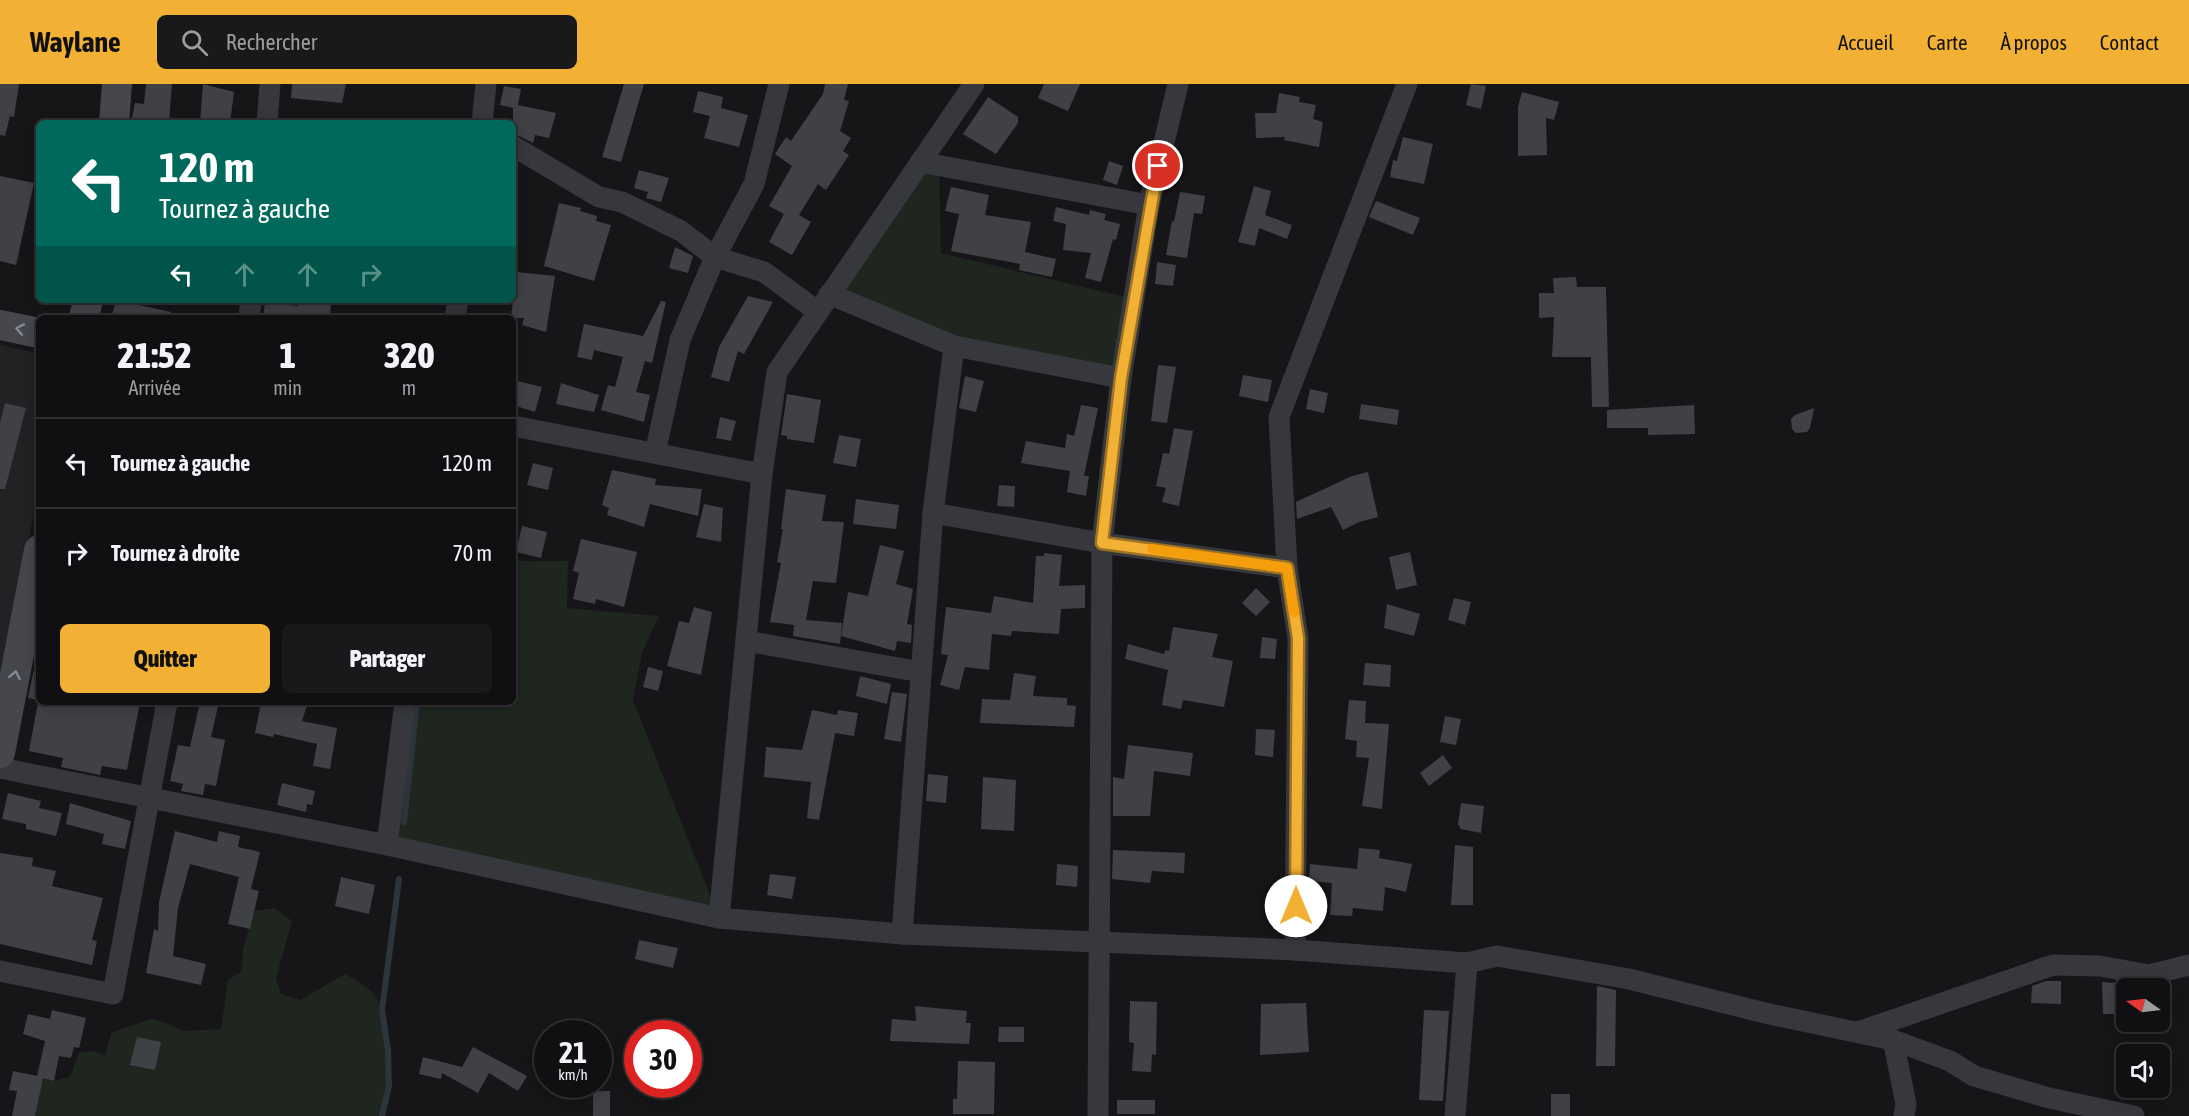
<!DOCTYPE html>
<html lang="fr">
<head>
<meta charset="utf-8">
<style>
	:root { --surface:#101012; --page:#19191b; --text:#f1f3f6; --muted:#9c9d9f; --line:#303032; --accent:#f2b134 }
	body { margin:0; font-family:"Asap Condensed",sans-serif; background:var(--page); color:var(--text); height:100vh; display:flex; flex-direction:column; font-size:22px; white-space:nowrap }
	* { box-sizing:border-box; margin:0 }
	p { font-size:20px; color:var(--muted) }
	.icon { flex:none; width:33px; height:33px; fill:none; stroke:currentColor; stroke-width:2; stroke-linecap:round; stroke-linejoin:round }
	.map { position:relative; flex:1; overflow:hidden }
	.drawer { position:absolute; left:36px; top:231px; width:480px; height:390px; display:flex; flex-direction:column; background:var(--surface); border-radius:9px; box-shadow:0 3px 15px #0003,0 0 0 2px var(--line) }
	.drawer>* { flex:none }
	.guide { position:absolute; left:36px; top:36px; width:480px; height:183px; border-radius:9px; box-shadow:0 3px 15px #0003,0 0 0 2px var(--line); background:#00695c; color:#fff; overflow:hidden }
	.needle { width:39px; rotate:284deg }
	.tools { position:absolute; left:2116px; top:894px; display:grid; gap:12px }
	.tools a { display:grid; place-items:center; width:54px; height:54px; border-radius:9px; background:var(--surface); box-shadow:0 3px 15px #0003,0 0 0 2px var(--line); font-size:30px }
	.speed { position:absolute; left:534px; top:936px; display:flex; gap:12px; font-size:30px; font-weight:700; text-align:center }
	.speed>* { display:grid; place-content:center; width:78px; height:78px; border-radius:50%; background:var(--surface); box-shadow:0 3px 15px #0003,0 0 0 2px var(--line); line-height:1 }
	.speed small { font-size:15px; font-weight:400 }
	.speed .limit { border:9px solid #d22; background:#fff; color:#111 }
	.pin { position:absolute; display:grid; place-items:center; width:51px; height:51px; color:#fff; margin:-26px; border:3px solid #fff; border-radius:50%; box-shadow:0 2px 6px #0007 }
	.me { position:absolute; width:66px; margin:-33px; rotate:0deg; stroke-linejoin:round; filter:drop-shadow(0 0 4px #0008) }
	.turn { display:flex; align-items:center; gap:21px; height:126px; padding:0 24px; font-size:27px }
	.turn .icon { width:78px; height:78px; stroke-width:2.5 }
	.turn b { display:block; font-size:42px; line-height:51px }
	.lanes { display:flex; align-items:center; height:57px; padding:0 24px; background:#0003; justify-content:center; gap:30px; direction:ltr }
	.lanes .off { opacity:.35 }
	.eta { display:flex; justify-content:space-evenly; align-items:center; height:102px; text-align:center }
	.eta b { font-size:36px; font-weight:800; line-height:42px }
	.primary-button { display:flex; gap:12px; margin-top:auto; padding:12px 24px }
	.primary-button a { flex:1; height:69px; border-radius:9px; background:var(--accent); color:#111; font-size:24px; font-weight:800; line-height:69px; text-align:center }
	.primary-button a+a { background:var(--page); color:var(--text) }
	ul { padding:0; list-style:none }
	li { display:flex; align-items:center; gap:18px; height:90px; padding:0 24px; border-top:2px solid var(--line) }
	li div { flex:1 }
	li b { display:block; font-size:22px }
	li em { font-style:normal }
	header { display:flex; align-items:center; gap:36px; box-sizing:border-box; height:84px; padding:0 30px; background:var(--accent); color:#111 }
	header strong { font-size:28px }
	nav { display:flex; gap:33px; margin-inline-start:auto; font-size:21px }
	.search { width:420px; height:54px; background:var(--page); display:flex; align-items:center; gap:15px; box-sizing:border-box; padding:0 21px; border-radius:9px; color:var(--muted); font-size:22px }
	.map>svg:first-child { display:block }
	.built { fill:#222225 }
	.green { fill:#1e261f }
	.lines { fill:none; stroke-linecap:round; stroke-linejoin:round }
	.stream { stroke:#2c353c; stroke-width:6 }
	.building { fill:#404145 }
	.street { stroke:#37383d; stroke-width:21 }
	.secondary { stroke:#45474d; stroke-width:30 }
	.oneway { stroke:#858993 }
	.route-casing { stroke:#9d7322; stroke-width:15 }
	.route { stroke:#f2b134; stroke-width:10 }
	.slow { stroke:#f59e0b; stroke-width:10 }
</style>
</head>
<body>
<header>
<strong>Waylane</strong>
<div class="search"><svg class="icon" aria-label="search" viewBox="0 0 24 24"><circle cx="10" cy="10" r="6"/><path d="M15 15l6 6"/></svg>Rechercher</div>
<nav><a>Accueil</a><a>Carte</a><a>À propos</a><a>Contact</a></nav>
</header>
<div class="map">
<svg width="2189" height="1032" viewBox="0 0 2189 1032">
	<rect width="100%" height="100%" fill="#161618"/>
	<polygon class="built" points="0,261 39,269 39,399 0,616"/>
	<g class="green">
		<polygon points="920,78 939,81 941,169 1134,215 1116,293 954,262 829,210"/>
		<polygon points="513,477 568,477 567,524 659,532 642,569 633,616 719,834 387,761 405,618 513,618"/>
		<path d="M274,824L292,837L276,894L281,910L300,916L345,890C353,895 363,899 369,905C396,928 389,1001 382,1032H35L39,1012L29,1010L33,991L53,997L70,993L79,969L93,967L105,972L111,949L150,935L168,939L182,947L221,945L228,896L242,887L243,865L254,827Z"/>
	</g>
	<g class="lines">
		<g class="stream">
			<polyline points="404,738 417,618"/>
			<polyline points="382,1032 389,1002 388,966 382,926 399,795"/>
		</g>
	</g>
	<g class="building">
		<polygon points="0,0 19,0 14,33 10,32 5,52 0,51"/>
		<polygon points="146,0 172,0 169,39 142,39 143,35 132,34 135,19 144,20"/>
		<polygon points="203,0 234,8 230,39 200,39"/>
		<polygon points="292,0 346,0 342,19 291,14"/>
		<polygon points="624,0 644,0 621,78 602,73"/>
		<polygon points="825,0 848,0 844,16 849,17 840,47 851,54 843,67 849,71 826,106 818,100 799,131 811,138 792,171 769,158 784,130 769,122 792,82 775,70 786,53 791,57 823,10"/>
		<polygon points="1044,0 1080,0 1068,27 1038,14"/>
		<polygon points="1471,0 1486,2 1481,25 1466,21"/>
		<polygon points="504,2 521,5 518,21 556,29 549,54 535,51 533,59 513,49 513,24 500,21"/>
		<polygon points="698,7 723,13 721,24 748,31 739,63 704,54 710,32 693,28"/>
		<polygon points="1522,8 1559,18 1554,36 1546,34 1547,71 1518,72 1518,23"/>
		<polygon points="1279,9 1300,13 1299,18 1316,21 1313,35 1323,38 1319,63 1284,56 1285,53 1256,54 1255,29 1276,29"/>
		<polygon points="988,13 1018,33 1018,39 996,70 963,50"/>
		<polygon points="1403,53 1433,60 1424,100 1390,93 1393,76 1397,77"/>
		<polygon points="1109,77 1123,82 1117,101 1103,96"/>
		<polygon points="639,86 669,94 661,118 646,114 648,108 634,104"/>
		<polygon points="0,92 34,99 16,181 0,177"/>
		<polygon points="1254,102 1271,107 1265,131 1292,141 1287,155 1259,144 1255,162 1238,158"/>
		<polygon points="951,103 989,111 985,131 1031,138 1025,168 1056,175 1052,193 1019,186 1020,180 951,167 959,130 945,127"/>
		<polygon points="1180,108 1205,112 1202,130 1194,129 1187,174 1166,171 1172,137 1174,138"/>
		<polygon points="1376,117 1420,134 1413,151 1369,133"/>
		<polygon points="559,119 581,124 580,127 597,132 596,137 611,141 594,197 544,182"/>
		<polygon points="1056,123 1089,131 1090,126 1106,130 1104,136 1120,140 1116,156 1113,155 1101,198 1085,194 1091,169 1063,166 1066,140 1053,137"/>
		<polygon points="675,163 693,172 688,189 669,184"/>
		<polygon points="1157,178 1176,181 1173,202 1155,200"/>
		<polygon points="516,188 555,192 546,248 522,241 524,234 511,234"/>
		<polygon points="1576,193 1577,203 1606,203 1609,323 1592,323 1591,273 1552,273 1554,233 1539,234 1539,209 1554,209 1553,194"/>
		<polygon points="748,212 773,218 744,270 738,267 729,298 711,293 719,263"/>
		<polygon points="116,216 171,228 170,234 122,234 112,231"/>
		<polygon points="298,216 331,216 330,234 263,234 265,218 298,222"/>
		<polygon points="661,217 666,218 652,279 645,277 636,308 650,311 644,338 601,326 608,301 615,303 623,273 594,266 592,276 577,273 584,240 643,252"/>
		<polygon points="1158,281 1176,283 1167,339 1151,337"/>
		<polygon points="1243,291 1272,296 1268,318 1239,312"/>
		<polygon points="965,292 984,297 976,328 959,324"/>
		<polygon points="513,296 542,303 535,328 513,321"/>
		<polygon points="561,299 599,311 594,328 556,320"/>
		<polygon points="1310,305 1328,309 1324,329 1306,325"/>
		<polygon points="787,310 821,316 814,359 787,355 787,352 781,351"/>
		<polygon points="5,319 26,324 5,405 0,405 0,339"/>
		<polygon points="1361,320 1399,326 1397,341 1359,335"/>
		<polygon points="1081,321 1098,324 1084,392 1089,392 1086,412 1067,408 1070,387 1021,379 1026,357 1065,364 1067,350 1074,352"/>
		<polygon points="1694,321 1695,350 1648,351 1648,344 1607,344 1607,326"/>
		<polygon points="1814,324 1810,344 1807,348 1796,349 1792,345 1791,335 1795,331"/>
		<polygon points="720,333 736,337 731,357 716,354"/>
		<polygon points="1174,344 1193,347 1179,422 1162,418 1166,404 1156,402 1163,369 1169,370"/>
		<polygon points="839,351 861,355 856,383 833,379"/>
		<polygon points="533,379 553,384 548,406 527,401"/>
		<polygon points="612,386 656,395 655,401 702,405 698,432 650,420 644,443 607,431 609,424 602,421"/>
		<polygon points="1368,388 1378,433 1359,438 1343,446 1331,423 1297,435 1296,418 1352,392"/>
		<polygon points="999,401 1015,402 1014,423 997,422"/>
		<polygon points="786,405 826,411 822,437 844,438 836,499 813,497 806,536 842,539 840,560 793,552 794,541 770,538 781,479 777,478 783,445 781,445"/>
		<polygon points="856,415 899,421 896,445 853,440"/>
		<polygon points="704,420 723,424 721,458 696,453"/>
		<polygon points="522,442 547,448 541,474 516,468"/>
		<polygon points="581,455 637,468 624,523 596,515 595,520 573,515 579,489 573,487"/>
		<polygon points="880,461 904,467 896,500 913,505 907,540 912,541 911,559 897,557 895,567 841,552 848,508 868,512"/>
		<polygon points="1410,468 1417,501 1396,506 1389,473"/>
		<polygon points="1044,469 1062,471 1059,502 1085,501 1085,524 1061,525 1059,550 1012,547 1011,552 992,550 989,586 965,583 959,606 940,601 948,571 941,570 946,523 991,529 994,512 1033,519 1036,472 1044,472"/>
		<polygon points="1256,504 1270,518 1256,532 1242,519"/>
		<polygon points="1454,514 1471,518 1465,541 1448,536"/>
		<polygon points="1387,520 1420,530 1414,552 1384,544"/>
		<polygon points="694,523 712,528 701,591 667,582 679,537 689,539"/>
		<polygon points="1173,543 1218,550 1212,573 1233,577 1224,623 1183,616 1181,625 1162,621 1168,586 1125,575 1128,560 1164,570 1165,566 1169,567"/>
		<polygon points="1262,553 1277,555 1275,575 1260,574"/>
		<polygon points="37,570 39,570 39,616 28,614"/>
		<polygon points="1365,579 1391,581 1390,603 1363,601"/>
		<polygon points="648,583 663,587 658,607 643,603"/>
		<polygon points="1014,589 1036,592 1033,612 1067,614 1067,621 1076,622 1074,643 980,639 982,615 1010,616"/>
		<polygon points="860,592 891,600 887,620 856,612"/>
		<polygon points="892,608 907,610 901,658 884,655"/>
		<polygon points="1349,616 1366,617 1365,639 1389,640 1382,725 1362,722 1369,674 1356,673 1357,657 1345,655"/>
		<polygon points="38,618 140,618 127,686 102,682 100,691 61,683 63,674 29,667"/>
		<polygon points="200,618 219,618 211,653 225,656 216,702 205,700 203,711 181,707 183,700 170,697 178,661 190,663"/>
		<polygon points="261,618 308,618 302,637 337,644 330,685 313,682 317,660 274,650 273,653 255,649"/>
		<polygon points="812,626 837,631 838,626 858,629 854,652 835,649 819,736 807,734 811,698 764,693 766,663 802,666"/>
		<polygon points="1445,632 1461,635 1456,661 1440,658"/>
		<polygon points="1256,645 1275,646 1273,673 1255,671"/>
		<polygon points="1128,661 1193,669 1190,692 1154,687 1150,732 1113,732 1113,693 1124,695"/>
		<polygon points="1443,671 1452,684 1429,702 1420,689"/>
		<polygon points="928,690 948,692 946,719 926,717"/>
		<polygon points="983,693 1016,696 1014,747 981,745"/>
		<polygon points="282,699 315,707 312,721 307,720 306,728 277,721"/>
		<polygon points="8,709 41,717 39,724 62,729 56,752 26,745 26,740 2,735"/>
		<polygon points="70,719 131,737 125,765 102,760 104,750 66,740"/>
		<polygon points="1461,719 1484,722 1481,749 1461,745 1458,740"/>
		<polygon points="175,747 217,758 219,747 240,752 238,763 260,768 251,805 259,807 250,845 228,840 239,793 190,780 178,824 173,872 206,880 201,901 146,889 154,845 158,847 159,818"/>
		<polygon points="1455,761 1473,763 1473,821 1451,821"/>
		<polygon points="1359,764 1380,766 1379,774 1412,780 1406,808 1385,803 1383,827 1353,824 1352,832 1330,831 1332,799 1309,797 1310,780 1357,785"/>
		<polygon points="1113,766 1185,769 1184,789 1152,787 1150,799 1112,795"/>
		<polygon points="0,769 33,774 32,782 56,787 52,802 103,814 92,856 97,857 92,881 0,860"/>
		<polygon points="1057,780 1078,782 1077,803 1056,801"/>
		<polygon points="770,790 796,793 792,815 767,811"/>
		<polygon points="341,793 375,801 369,830 335,822"/>
		<polygon points="639,856 678,864 673,884 635,875"/>
		<polygon points="2046,897 2061,897 2061,920 2031,919 2032,902"/>
		<polygon points="2102,898 2127,900 2127,930 2103,930"/>
		<polygon points="1597,902 1616,906 1615,982 1596,982"/>
		<polygon points="1130,917 1157,918 1156,971 1152,970 1151,988 1132,987 1134,959 1129,958"/>
		<polygon points="1306,919 1309,968 1260,971 1261,920"/>
		<polygon points="915,922 967,927 966,939 971,939 969,960 890,957 892,935 916,937"/>
		<polygon points="52,926 86,934 79,964 74,963 71,974 59,972 54,997 43,994 35,1032 12,1032 17,1007 9,1006 13,987 37,992 45,957 23,950 28,930 50,935"/>
		<polygon points="1424,926 1449,927 1443,1017 1419,1016"/>
		<polygon points="999,943 1024,943 1024,958 998,958"/>
		<polygon points="137,953 161,958 155,986 130,981"/>
		<polygon points="473,963 527,992 518,1007 489,989 478,1009 442,989 441,995 419,990 423,973 462,983"/>
		<polygon points="958,977 995,978 994,1030 953,1030 953,1015 957,1015"/>
		<rect x="593" y="1007" width="17" height="25"/>
		<rect x="1551" y="1010" width="19" height="22"/>
		<rect x="1117" y="1016" width="38" height="14"/>
	</g>
	<g class="lines">
		<g class="street">
			<polyline points="267,39 270,0"/>
			<polyline points="482,39 486,0"/>
			<polyline points="513,62 599,113 622,118 681,147 715,173 764,188 817,227"/>
			<polyline points="920,78 1149,121"/>
			<polyline points="829,210 954,262 1121,294"/>
			<polyline points="249,234 251,216"/>
			<polyline points="455,234 458,216"/>
			<polyline points="513,342 762,390"/>
			<polyline points="655,369 680,256 715,173 754,100 779,0"/>
			<polyline points="933,429 1102,459 1287,484"/>
			<polyline points="746,557 921,588"/>
			<polyline points="0,684 387,761 719,834 902,850 1295,866 1467,879 1497,872 1629,895 1765,929 1893,956 1950,977 1974,992 2049,1014 2134,1032"/>
			<polyline points="387,761 405,618"/>
			<polyline points="719,834 762,390 777,288 974,0"/>
			<polyline points="902,850 933,429 954,262"/>
			<polyline points="1295,866 1298,554 1287,484 1279,333 1407,0"/>
			<polyline points="0,887 113,910 167,618"/>
			<polyline points="1858,948 2053,881 2100,882 2149,891 2189,881"/>
			<polyline points="1893,956 1906,1020 1904,1032"/>
			<polyline points="1098,1032 1102,459 1121,294 1149,121 1178,0"/>
			<polyline points="1455,1032 1467,879"/>
		</g>
		<g class="secondary">
			<polyline points="114,39 117,0"/>
			<polyline points="84,234 88,216"/>
			<polyline points="0,241 39,249"/>
			<polyline points="0,669 39,466"/>
		</g>
	</g>
	<defs><path id="oneway-chevron" d="M-2-3.5L2.5 0L-2 3.5" fill="none" stroke-width="1.6" stroke-linecap="round" stroke-linejoin="round" transform="scale(1.5)"/></defs>
	<g class="oneway">
		<use href="#oneway-chevron" transform="translate(20 245) rotate(-169)"/>
		<use href="#oneway-chevron" transform="translate(15 591) rotate(-79)"/>
	</g>
	<g class="lines">
		<defs>
			<polyline id="route" points="1158,82 1121,294 1102,459 1287,484 1298,554 1296,822"/>
		</defs>
		<use href="#route" class="route-casing"/>
		<use href="#route" class="route"/>
		<polyline class="slow" points="1152,465 1287,484 1294,528"/>
	</g>
</svg>
<div class="tools">
<a><svg class="needle" viewBox="-14 -14 28 28"><path d="M0-13l5 13h-10z" fill="#e53935"/><path d="M0 13l5-13h-10z" fill="#9c9d9f"/></svg></a>
<a><svg class="icon" aria-label="sound" viewBox="0 0 24 24"><path d="M4 9h4l5-4v14l-5-4H4zM17 9q2 3 0 6"/></svg></a>
</div>
<div class="speed"><div>21<small>km/h</small></div><div class="limit">30</div></div>
<div class="pin" style="left:1158px;top:82px;background:#d93025"><svg class="icon" aria-label="arrive" viewBox="0 0 24 24"><path d="M6 21V4h12l-3 4 3 4H6"/></svg></div>
<svg class="me" style="left:1296px;top:822px" viewBox="-20 -20 40 40"><circle r="19" fill="#fff"/><path d="M0-13L10 11 0 6-10 11z" fill="#f2b134"/></svg>
<div class="guide">
<div class="turn"><svg class="icon" aria-label="left" viewBox="0 0 24 24"><path d="M17 20v-9H6M10 6l-5 5 5 5"/></svg><div><b>120 m</b>Tournez à gauche</div></div>
<div class="lanes"><svg class="icon" aria-label="left" viewBox="0 0 24 24"><path d="M17 20v-9H6M10 6l-5 5 5 5"/></svg><svg class="icon off" aria-label="ahead" viewBox="0 0 24 24"><path d="M12 20V5M6 11l6-6 6 6"/></svg><svg class="icon off" aria-label="ahead" viewBox="0 0 24 24"><path d="M12 20V5M6 11l6-6 6 6"/></svg><svg class="icon off" aria-label="right" viewBox="0 0 24 24"><path d="M7 20v-9h11M14 6l5 5-5 5"/></svg></div>
</div>
<section class="drawer">
<div class="eta">
<div><b>21:52</b><p>Arrivée</p></div>
<div><b>1</b><p>min</p></div>
<div><b>320</b><p>m</p></div>
</div>
<ul>
<li><svg class="icon" aria-label="left" viewBox="0 0 24 24"><path d="M17 20v-9H6M10 6l-5 5 5 5"/></svg><div><b>Tournez à gauche</b></div><em>120 m</em></li>
<li><svg class="icon" aria-label="right" viewBox="0 0 24 24"><path d="M7 20v-9h11M14 6l5 5-5 5"/></svg><div><b>Tournez à droite</b></div><em>70 m</em></li>
</ul>
<div class="primary-button"><a>Quitter</a><a>Partager</a></div>
</section>
</div>
</body>
</html>
